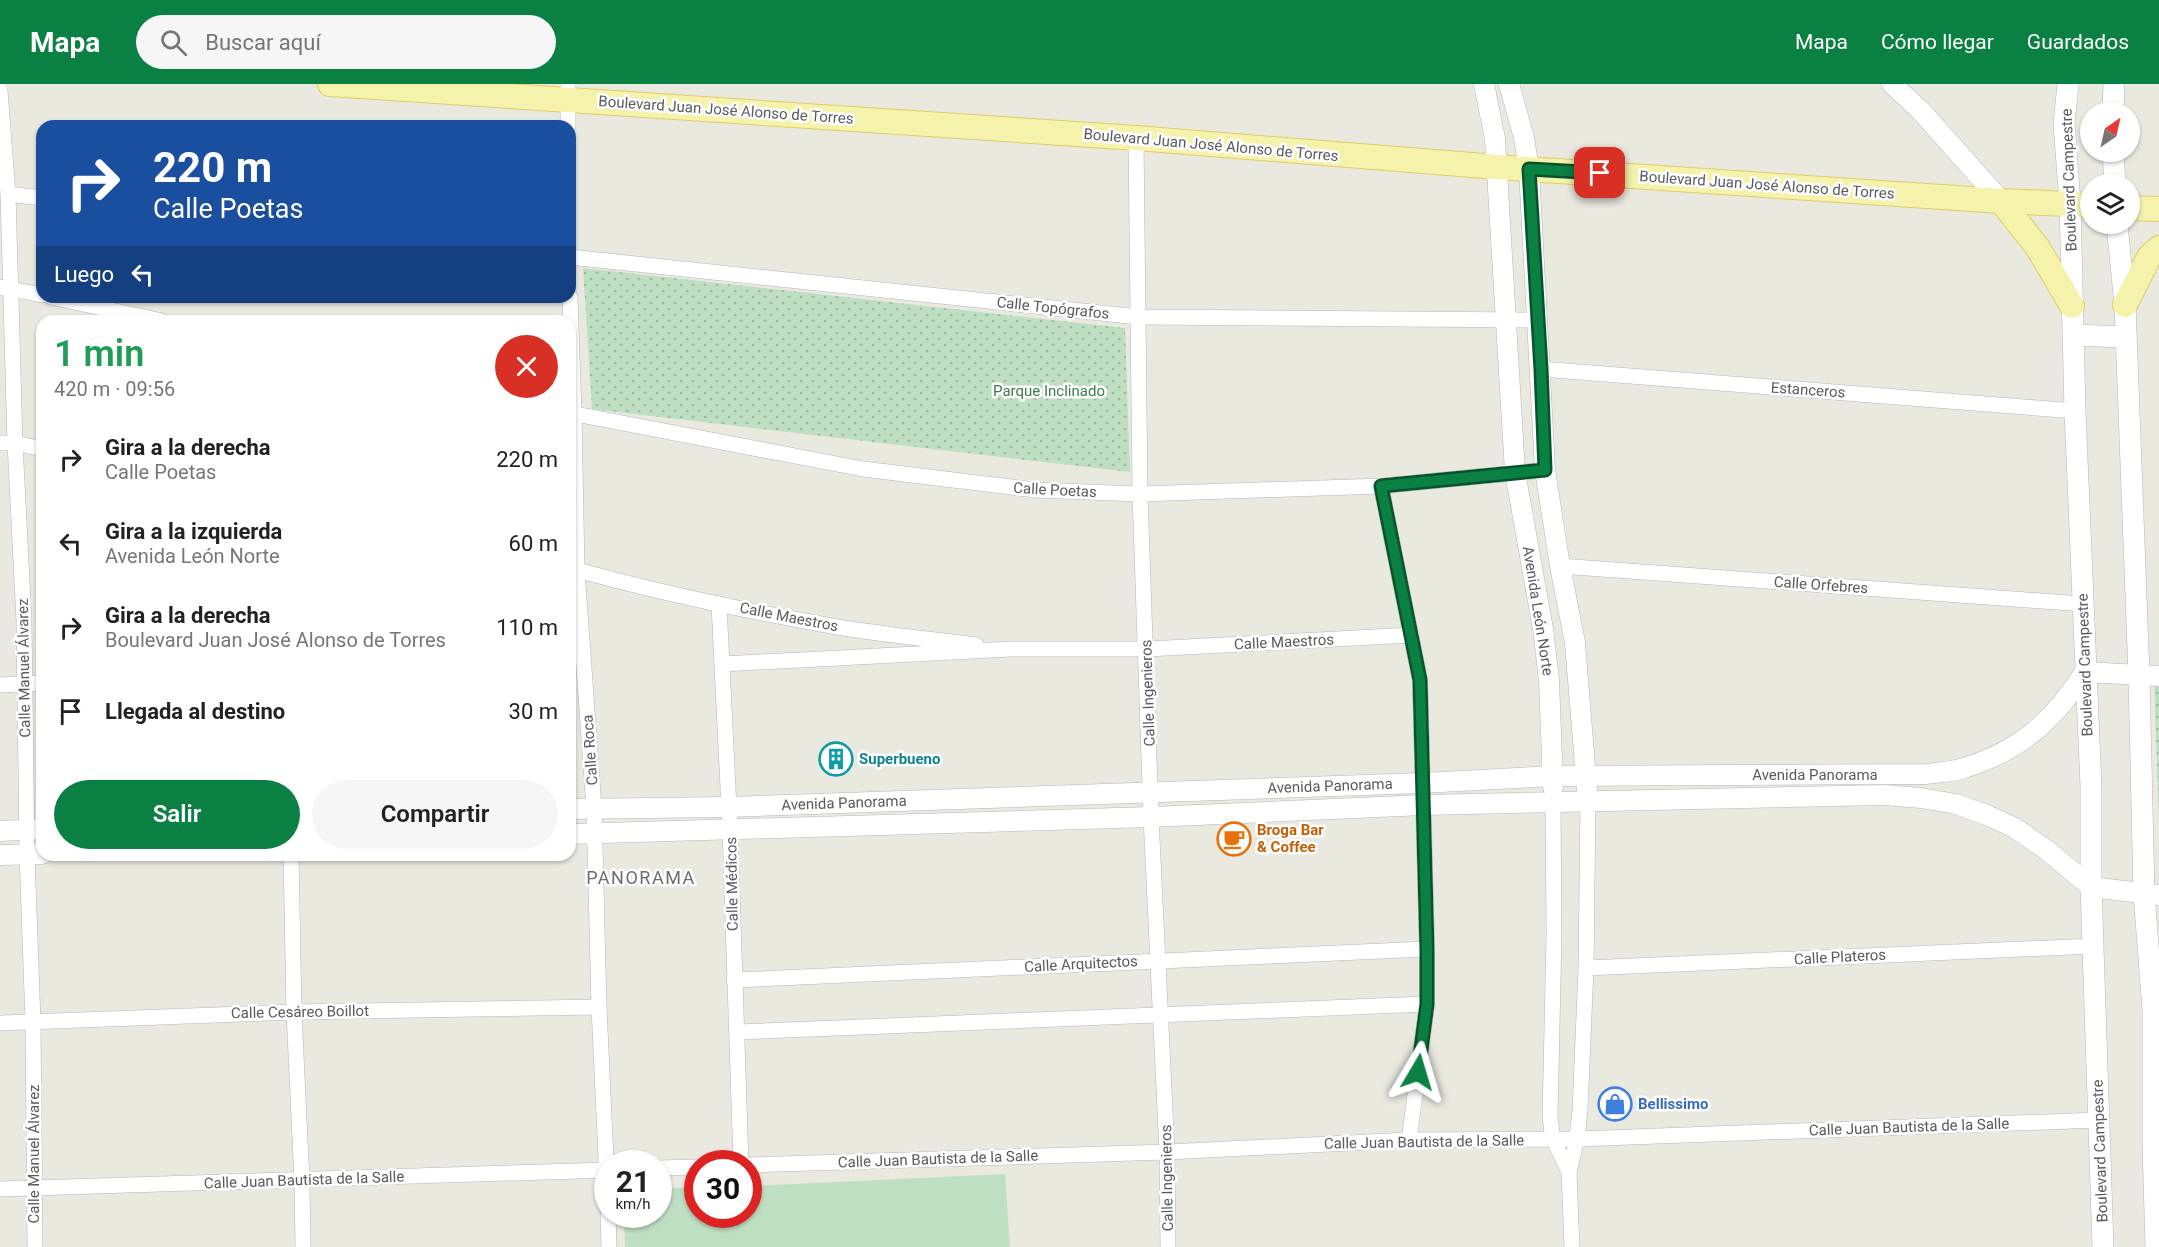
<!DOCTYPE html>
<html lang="es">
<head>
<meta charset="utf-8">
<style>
	:root { --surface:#fff; --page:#f6f6f6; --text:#222; --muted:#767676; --accent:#0b8043 }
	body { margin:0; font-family:Roboto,sans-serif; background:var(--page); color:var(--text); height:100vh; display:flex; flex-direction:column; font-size:22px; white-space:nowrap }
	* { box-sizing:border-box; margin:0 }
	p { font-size:20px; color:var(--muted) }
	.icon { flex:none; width:33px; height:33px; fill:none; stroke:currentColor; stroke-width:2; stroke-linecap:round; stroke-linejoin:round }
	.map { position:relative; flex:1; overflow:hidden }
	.details { position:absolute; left:36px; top:231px; width:540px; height:546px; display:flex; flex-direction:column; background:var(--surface); border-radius:18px; box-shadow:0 2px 4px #0004 }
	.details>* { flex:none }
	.guide { position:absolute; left:36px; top:36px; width:540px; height:183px; border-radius:18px; box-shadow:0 2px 4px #0004; background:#1a4fa0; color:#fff; overflow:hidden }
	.needle { width:39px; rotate:34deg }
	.buttons { position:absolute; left:2080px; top:18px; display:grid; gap:12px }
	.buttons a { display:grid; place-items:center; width:60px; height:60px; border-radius:50%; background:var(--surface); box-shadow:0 2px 4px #0004; font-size:30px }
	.speed { position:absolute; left:594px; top:1066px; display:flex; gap:12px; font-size:30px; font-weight:700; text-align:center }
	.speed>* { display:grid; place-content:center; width:78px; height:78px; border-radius:50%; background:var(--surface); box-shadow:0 2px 4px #0004; line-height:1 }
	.speed small { font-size:15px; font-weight:400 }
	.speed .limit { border:9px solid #d22; background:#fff; color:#111 }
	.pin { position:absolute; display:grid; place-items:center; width:51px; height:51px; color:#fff; margin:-26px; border-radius:12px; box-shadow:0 3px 9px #0006 }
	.me { position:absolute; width:66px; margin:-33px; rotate:7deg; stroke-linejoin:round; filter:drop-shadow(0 0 4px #0008) }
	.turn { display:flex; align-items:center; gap:21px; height:126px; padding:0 18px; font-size:27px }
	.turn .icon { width:78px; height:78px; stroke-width:2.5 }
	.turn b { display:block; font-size:42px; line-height:51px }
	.then { display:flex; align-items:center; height:57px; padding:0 18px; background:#0003; gap:12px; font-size:22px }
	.round { display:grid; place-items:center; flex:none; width:63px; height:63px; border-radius:32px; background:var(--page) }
	.summary { display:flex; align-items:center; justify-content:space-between; height:102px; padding:0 18px }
	h1 { font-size:36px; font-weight:600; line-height:45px; color:#1e9e55 }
	.button { display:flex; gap:12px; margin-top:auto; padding:12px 18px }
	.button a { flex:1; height:69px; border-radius:36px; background:var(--accent); color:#fff; font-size:24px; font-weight:600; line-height:69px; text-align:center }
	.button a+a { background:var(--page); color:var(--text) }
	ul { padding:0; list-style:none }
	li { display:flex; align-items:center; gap:18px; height:84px; padding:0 18px }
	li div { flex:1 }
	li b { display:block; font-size:22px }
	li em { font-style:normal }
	header { display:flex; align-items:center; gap:36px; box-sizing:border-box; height:84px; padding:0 30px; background:var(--accent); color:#fff }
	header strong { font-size:28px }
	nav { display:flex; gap:33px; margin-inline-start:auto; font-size:21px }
	.search { width:420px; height:54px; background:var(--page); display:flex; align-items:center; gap:15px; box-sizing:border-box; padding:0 21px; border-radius:33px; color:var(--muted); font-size:22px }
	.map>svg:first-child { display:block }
	.grass { fill:url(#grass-dots) }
	.garden { fill:#bfdfc3 }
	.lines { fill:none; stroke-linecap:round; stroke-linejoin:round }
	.minor-casing { stroke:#b3b5ba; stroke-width:16 }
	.tertiary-casing { stroke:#b3b5ba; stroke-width:21 }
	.secondary-casing { stroke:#b4b6bb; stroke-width:22 }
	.primary-casing { stroke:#e0cd64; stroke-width:26 }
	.minor { stroke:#fff; stroke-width:15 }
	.tertiary { stroke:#fff; stroke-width:20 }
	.secondary { stroke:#fff; stroke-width:21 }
	.primary { stroke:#f5f2ab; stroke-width:24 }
	.route-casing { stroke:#07532c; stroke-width:15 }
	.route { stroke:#0b8043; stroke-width:10 }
	.labels { text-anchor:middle; stroke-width:5; stroke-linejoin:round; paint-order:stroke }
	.street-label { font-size:15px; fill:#595b60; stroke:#fff }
	.park-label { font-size:15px; fill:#3d7b48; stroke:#fff }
	.culture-label { font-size:15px; font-weight:bold; fill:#0d838f; stroke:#fff; text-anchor:start }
	.food-label { font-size:15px; font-weight:bold; fill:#c56008; stroke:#fff; text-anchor:start }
	.shop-label { font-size:15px; font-weight:bold; fill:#366cbe; stroke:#fff; text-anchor:start }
	.quarter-label { font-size:18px; letter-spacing:1.5px; fill:#6a6d71; stroke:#fff }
</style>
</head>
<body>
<header>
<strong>Mapa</strong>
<div class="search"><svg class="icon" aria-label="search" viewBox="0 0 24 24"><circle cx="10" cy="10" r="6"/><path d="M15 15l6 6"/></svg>Buscar aquí</div>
<nav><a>Mapa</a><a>Cómo llegar</a><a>Guardados</a></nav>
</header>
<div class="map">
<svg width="2159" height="1163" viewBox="0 0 2159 1163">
	<defs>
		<pattern id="grass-dots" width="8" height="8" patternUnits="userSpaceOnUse" patternTransform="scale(1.5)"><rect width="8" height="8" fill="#bfdfc3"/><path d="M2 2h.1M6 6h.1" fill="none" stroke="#9eb8a2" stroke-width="1.8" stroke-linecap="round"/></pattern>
	</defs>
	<rect width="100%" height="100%" fill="#eae9e0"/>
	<g class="grass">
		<polygon points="583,184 1125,244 1130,388 592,325"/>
		<polygon points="2154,594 2159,594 2159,737"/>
	</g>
	<polygon class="garden" points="1005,1090 1010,1163 625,1163 624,1131 658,1131 659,1104 697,1104 698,1131 748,1131 749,1102"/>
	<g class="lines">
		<defs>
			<g id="minor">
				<polyline points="0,6 8,110 15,359 24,537 27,770 33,938 35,1163"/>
				<polyline points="568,42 568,0"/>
				<polyline points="1136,54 1140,410 1151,733 1167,1068 1168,1163"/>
				<polyline points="8,110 42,114"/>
				<polyline points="570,173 1139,233 1538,236"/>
				<polyline points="0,203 42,211"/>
				<polyline points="51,213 162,237"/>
				<polyline points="570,213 574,330 577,486 594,724 599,923 608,1118"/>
				<polyline points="1541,285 2075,327"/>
				<polyline points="570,329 863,385 1035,406 1140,410 1381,402 1545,386"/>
				<polyline points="0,359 15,359 42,365"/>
				<polyline points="1381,402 1420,596 1427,865 1427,920 1409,1056"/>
				<polyline points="1560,482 2083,520"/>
				<path d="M570,484C652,507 737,525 821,540C872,550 924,554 976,561"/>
				<polyline points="719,520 730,745 741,1080"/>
				<polyline points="722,580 1011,565 1147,565 1412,551"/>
				<polyline points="0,601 42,599"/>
				<polyline points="1553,719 1554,852 1550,1034 1553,1055 1569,1088"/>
				<polyline points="291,771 294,928 302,1097 303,1163"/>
				<polyline points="1586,884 2094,862"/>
				<polyline points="734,896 1427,865"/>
				<polyline points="0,939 294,928 599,923"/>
				<polyline points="738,948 1427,920"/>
				<polyline points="748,1081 1167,1068 1409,1056 1577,1055 2099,1036"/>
				<polyline points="658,1084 698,1083"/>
				<polyline points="0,1105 608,1086"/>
				<polyline points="608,1131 609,1163"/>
				<polyline points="1572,1163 1569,1088 1577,1055 1580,1026 1586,884 1588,717"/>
			</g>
			<g id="tertiary">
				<polyline points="1484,0 1495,55 1515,388 1543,545 1549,596 1553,703"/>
				<polyline points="1509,0 1524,54 1529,85 1545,386 1560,482 1575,559 1587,706"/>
				<polyline points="1892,0 1921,27 2001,117"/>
				<path d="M570,725L729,723L1422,699L1553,692L1927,690C1939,688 1953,688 1964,684C2021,666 2053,637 2085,588L2159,592"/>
				<polyline points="0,747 42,745"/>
				<polyline points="570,750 1151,733 1424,721 1884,711 1921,714 1956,720 1989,732 2015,744 2048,767 2091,803 2159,811"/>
				<polyline points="0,771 42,770"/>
			</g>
			<g id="secondary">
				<polyline points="2068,0 2064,40 2070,119 2075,327 2091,703 2091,803 2103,1163"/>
				<polyline points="2113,28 2114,0"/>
				<polyline points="2113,68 2115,100"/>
				<polyline points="2117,140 2125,221 2139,591 2144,810 2153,926 2153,1060 2156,1163"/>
				<polyline points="2073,251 2126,253"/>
			</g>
			<g id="primary">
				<polyline points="330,0 1136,54 1497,83 2001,117 2091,121"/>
				<polyline points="2001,117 2038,164 2072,222"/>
				<polyline points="2130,124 2159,125"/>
				<polyline points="2125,221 2149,173 2159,164"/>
			</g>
		</defs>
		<use href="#minor" class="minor-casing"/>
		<use href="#tertiary" class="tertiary-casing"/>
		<use href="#secondary" class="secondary-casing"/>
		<use href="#primary" class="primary-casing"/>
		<use href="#minor" class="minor"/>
		<use href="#tertiary" class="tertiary"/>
		<use href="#secondary" class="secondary"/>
		<use href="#primary" class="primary"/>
	</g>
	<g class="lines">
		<defs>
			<polyline id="route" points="1418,988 1427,920 1427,866 1420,596 1381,402 1545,386 1541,285 1529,85 1600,89"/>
		</defs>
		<use href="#route" class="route-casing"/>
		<use href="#route" class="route"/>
	</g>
	<defs>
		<symbol id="building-ring" viewBox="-11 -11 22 22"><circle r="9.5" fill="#fff" stroke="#0f9aa8" stroke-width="1.5"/><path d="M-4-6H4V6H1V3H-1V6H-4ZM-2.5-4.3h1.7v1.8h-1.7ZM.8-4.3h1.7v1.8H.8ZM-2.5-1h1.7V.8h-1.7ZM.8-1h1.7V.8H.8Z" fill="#0f9aa8"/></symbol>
		<symbol id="cafe-ring" viewBox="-11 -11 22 22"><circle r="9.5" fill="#fff" stroke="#e8710a" stroke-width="1.5"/><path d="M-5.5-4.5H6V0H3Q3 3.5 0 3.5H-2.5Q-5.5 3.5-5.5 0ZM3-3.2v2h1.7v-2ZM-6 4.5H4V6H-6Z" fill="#e8710a"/></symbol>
		<symbol id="shop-ring" viewBox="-11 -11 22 22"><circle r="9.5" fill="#fff" stroke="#3f7fe0" stroke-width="1.5"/><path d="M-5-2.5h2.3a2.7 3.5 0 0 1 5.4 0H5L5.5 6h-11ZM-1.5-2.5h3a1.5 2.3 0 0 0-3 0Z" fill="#3f7fe0"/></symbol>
	</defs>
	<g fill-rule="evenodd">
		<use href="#building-ring" x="817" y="656" width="38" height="38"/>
		<use href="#cafe-ring" x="1215" y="736" width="38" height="38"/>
		<use href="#shop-ring" x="1596" y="1001" width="38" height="38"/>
	</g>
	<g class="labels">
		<g class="street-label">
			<text transform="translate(726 26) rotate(4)" y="5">Boulevard Juan José Alonso de Torres</text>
			<text transform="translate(1211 61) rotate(5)" y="5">Boulevard Juan José Alonso de Torres</text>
			<text transform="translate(2069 96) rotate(-92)" y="5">Boulevard Campestre</text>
			<text transform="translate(1767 101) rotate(4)" y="5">Boulevard Juan José Alonso de Torres</text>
			<text transform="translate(1053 224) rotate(6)" y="5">Calle Topógrafos</text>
			<text transform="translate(1808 306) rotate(4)" y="5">Estanceros</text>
			<text transform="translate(1055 406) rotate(3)" y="5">Calle Poetas</text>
			<text transform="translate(1821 501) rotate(4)" y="5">Calle Orfebres</text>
			<text transform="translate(1538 527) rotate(81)" y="5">Avenida León Norte</text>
			<text transform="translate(789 533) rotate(11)" y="5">Calle Maestros</text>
			<text transform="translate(1284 558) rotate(-3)" y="5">Calle Maestros</text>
			<text transform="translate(2085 581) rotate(-92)" y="5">Boulevard Campestre</text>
			<text transform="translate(24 584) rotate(-91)" y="5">Calle Manuel Álvarez</text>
			<text transform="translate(1148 609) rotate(-92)" y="5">Calle Ingenieros</text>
			<text transform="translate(590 666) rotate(-94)" y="5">Calle Roca</text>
			<text x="1815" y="696">Avenida Panorama</text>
			<text transform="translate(1330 702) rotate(-2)" y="5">Avenida Panorama</text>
			<text transform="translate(844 719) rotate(-2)" y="5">Avenida Panorama</text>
			<text transform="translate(732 800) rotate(-91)" y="5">Calle Médicos</text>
			<text transform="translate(1840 873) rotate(-3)" y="5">Calle Plateros</text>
			<text transform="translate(1081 880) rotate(-3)" y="5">Calle Arquitectos</text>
			<text transform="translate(300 928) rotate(-1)" y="5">Calle Cesáreo Boillot</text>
			<text transform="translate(1909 1043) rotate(-2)" y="5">Calle Juan Bautista de la Salle</text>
			<text transform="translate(1424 1058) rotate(-1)" y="5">Calle Juan Bautista de la Salle</text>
			<text transform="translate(2100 1067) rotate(-92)" y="5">Boulevard Campestre</text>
			<text transform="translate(34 1070) rotate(-90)" y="5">Calle Manuel Álvarez</text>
			<text transform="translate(938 1075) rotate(-2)" y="5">Calle Juan Bautista de la Salle</text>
			<text transform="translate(1167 1094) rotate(-91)" y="5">Calle Ingenieros</text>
			<text transform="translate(304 1096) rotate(-2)" y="5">Calle Juan Bautista de la Salle</text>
		</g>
		<g class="park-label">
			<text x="1049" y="312">Parque Inclinado</text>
		</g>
		<g class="culture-label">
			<text x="859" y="680">Superbueno</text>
		</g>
		<g class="food-label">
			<text x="1257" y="751">Broga Bar<tspan x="1257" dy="17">&amp; Coffee</tspan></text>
		</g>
		<g class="shop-label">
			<text x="1638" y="1025">Bellissimo</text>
		</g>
		<g class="quarter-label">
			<text x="641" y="800">PANORAMA</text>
		</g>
	</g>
</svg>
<div class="buttons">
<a><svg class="needle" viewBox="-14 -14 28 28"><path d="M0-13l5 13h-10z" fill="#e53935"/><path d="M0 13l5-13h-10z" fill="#767676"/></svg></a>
<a><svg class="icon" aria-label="layers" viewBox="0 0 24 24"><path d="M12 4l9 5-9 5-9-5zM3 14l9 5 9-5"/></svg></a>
</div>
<div class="speed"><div>21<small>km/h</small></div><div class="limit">30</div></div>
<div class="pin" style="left:1600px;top:89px;background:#d93025"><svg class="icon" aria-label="arrive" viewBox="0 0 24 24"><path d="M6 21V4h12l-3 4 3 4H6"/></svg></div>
<svg class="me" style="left:1418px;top:988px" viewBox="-20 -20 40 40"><path d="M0-17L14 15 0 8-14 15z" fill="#0b8043" stroke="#fff" stroke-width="4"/></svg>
<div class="guide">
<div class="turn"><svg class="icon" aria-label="right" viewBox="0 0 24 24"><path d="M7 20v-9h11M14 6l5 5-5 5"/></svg><div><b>220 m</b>Calle Poetas</div></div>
<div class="then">Luego<svg class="icon" aria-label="left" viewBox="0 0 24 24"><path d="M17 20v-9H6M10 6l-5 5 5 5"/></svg></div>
</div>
<section class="details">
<div class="summary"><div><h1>1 min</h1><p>420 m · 09:56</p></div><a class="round" style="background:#d93025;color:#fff"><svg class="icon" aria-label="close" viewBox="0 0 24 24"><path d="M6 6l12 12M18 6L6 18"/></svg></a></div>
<ul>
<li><svg class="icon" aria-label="right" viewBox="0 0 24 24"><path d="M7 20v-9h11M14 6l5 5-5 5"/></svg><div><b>Gira a la derecha</b><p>Calle Poetas</p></div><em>220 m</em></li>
<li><svg class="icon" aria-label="left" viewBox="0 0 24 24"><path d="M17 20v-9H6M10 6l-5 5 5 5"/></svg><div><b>Gira a la izquierda</b><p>Avenida León Norte</p></div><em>60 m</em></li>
<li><svg class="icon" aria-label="right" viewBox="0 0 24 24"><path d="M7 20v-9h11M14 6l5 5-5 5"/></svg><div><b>Gira a la derecha</b><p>Boulevard Juan José Alonso de Torres</p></div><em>110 m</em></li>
<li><svg class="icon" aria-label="arrive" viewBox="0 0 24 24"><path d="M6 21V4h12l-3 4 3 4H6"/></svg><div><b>Llegada al destino</b></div><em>30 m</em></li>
</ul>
<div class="button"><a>Salir</a><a>Compartir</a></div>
</section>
</div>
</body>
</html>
